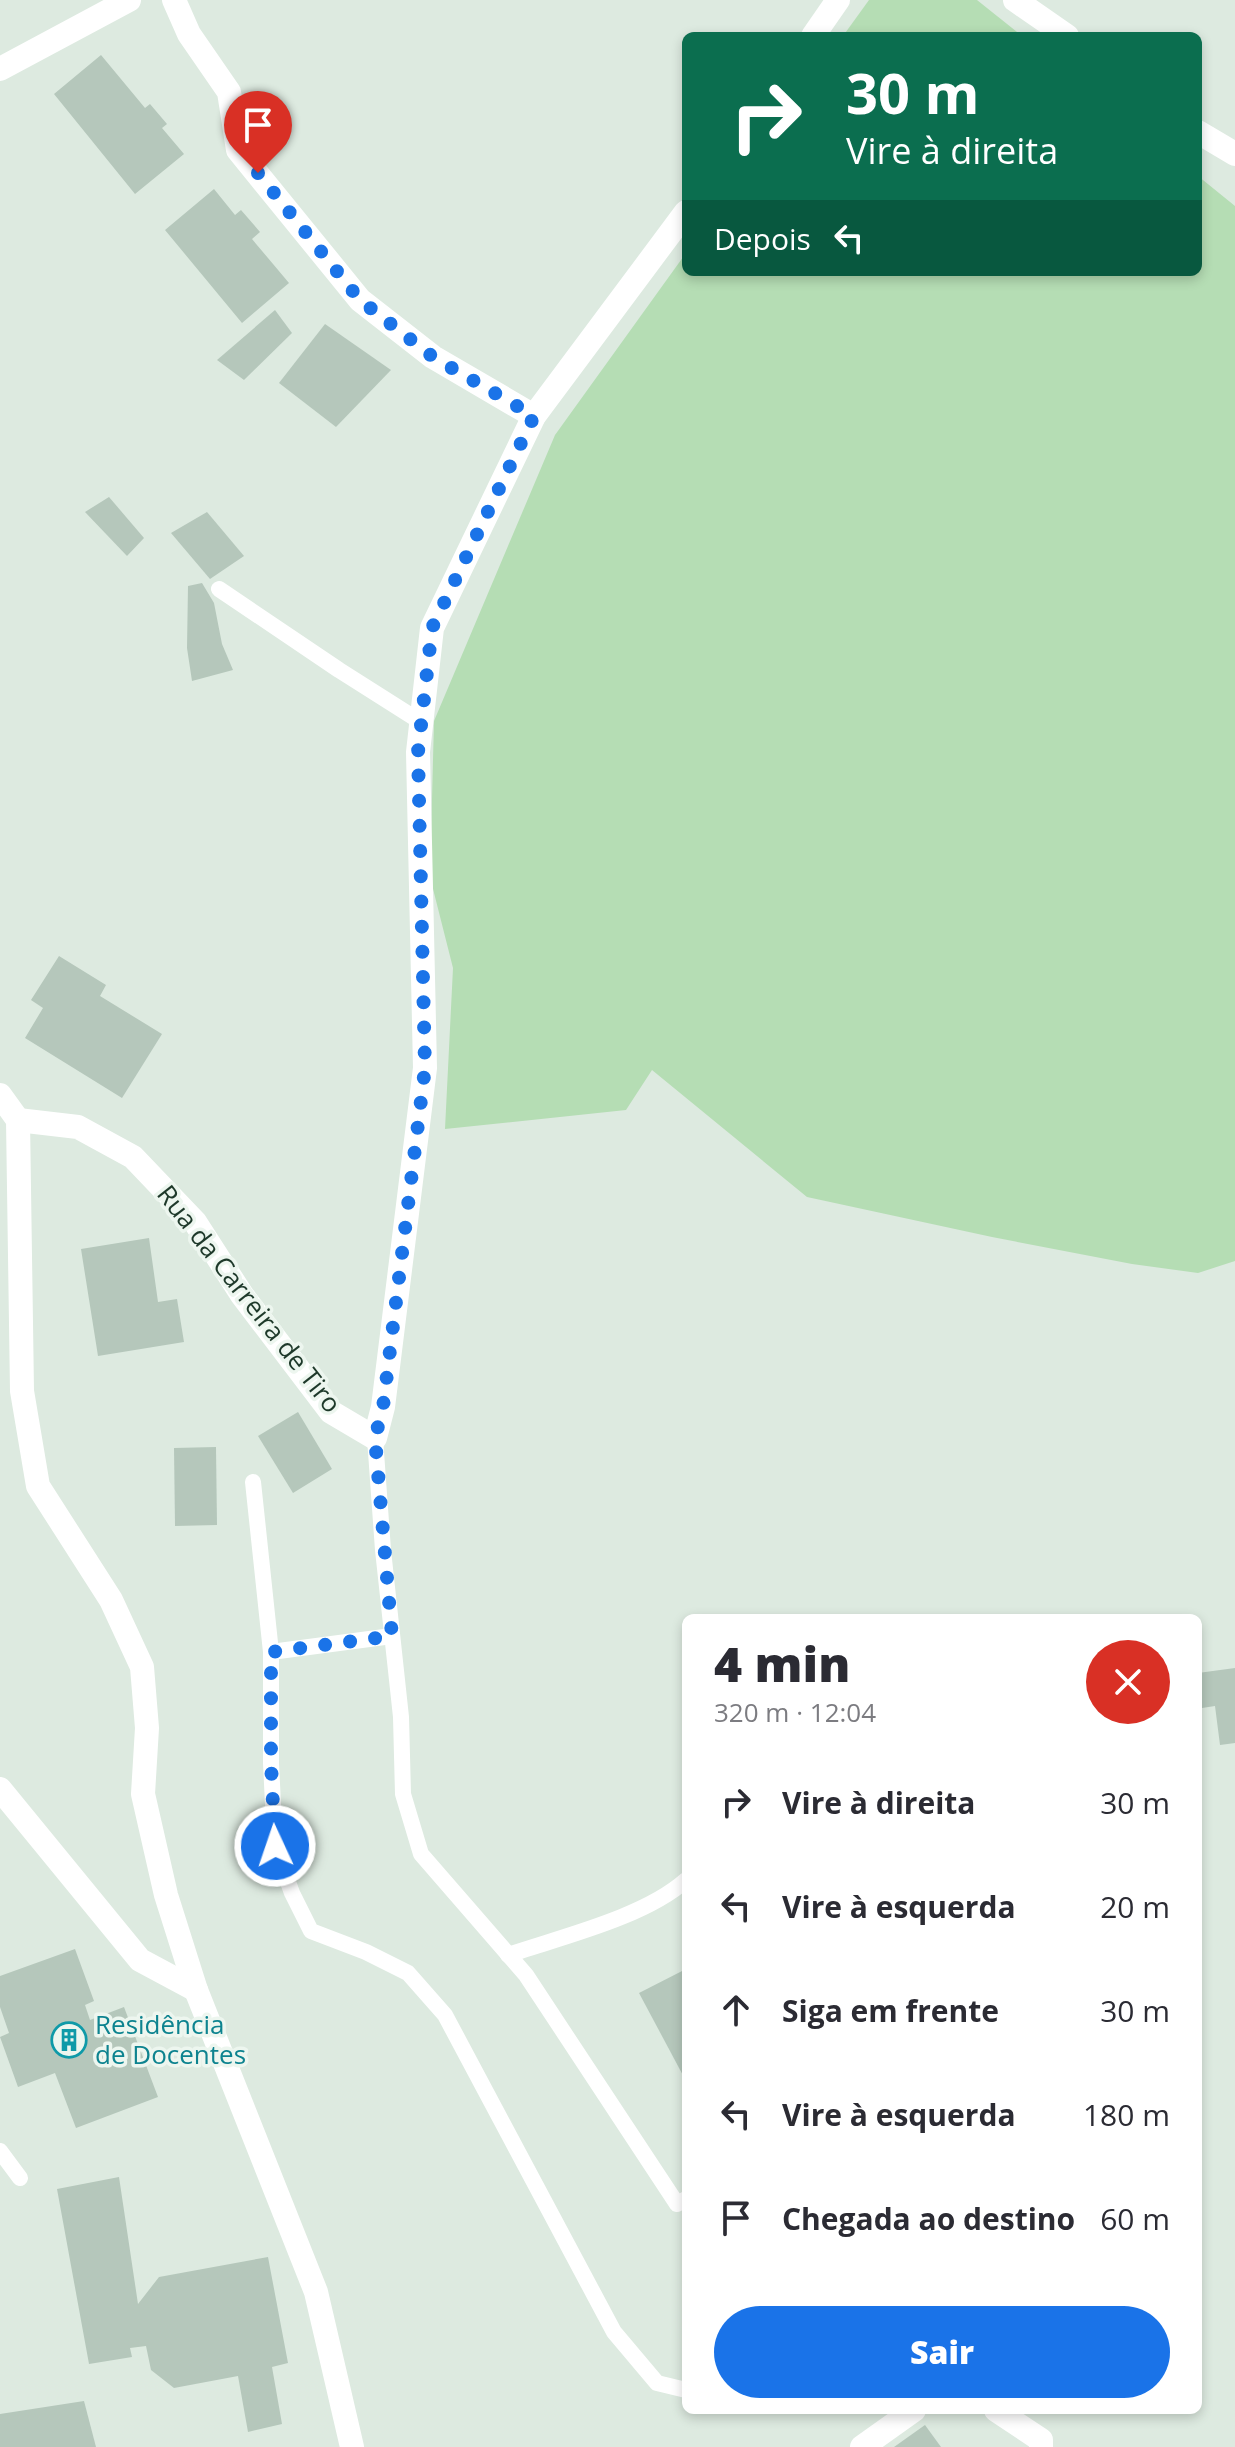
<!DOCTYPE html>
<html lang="pt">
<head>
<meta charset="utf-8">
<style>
	:root { --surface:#fff; --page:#f2f2f3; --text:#2b2b33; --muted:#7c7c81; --accent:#1a73e8 }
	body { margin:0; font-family:"Open Sans",sans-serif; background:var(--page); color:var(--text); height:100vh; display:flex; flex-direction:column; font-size:30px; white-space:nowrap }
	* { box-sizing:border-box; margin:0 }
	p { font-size:26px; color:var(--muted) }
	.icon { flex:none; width:44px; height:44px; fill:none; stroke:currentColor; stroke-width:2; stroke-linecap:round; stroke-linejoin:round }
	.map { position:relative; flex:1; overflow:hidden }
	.drawer { position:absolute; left:682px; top:1614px; width:520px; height:800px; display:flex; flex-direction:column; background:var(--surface); border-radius:12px; box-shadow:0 4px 12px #0003 }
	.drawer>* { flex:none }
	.banner { position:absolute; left:682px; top:32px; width:520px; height:244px; border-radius:12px; box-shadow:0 4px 12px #0003; background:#0b6e4f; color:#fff; overflow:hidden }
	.pin { position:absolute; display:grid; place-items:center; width:68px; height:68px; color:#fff; margin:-82px -34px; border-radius:50% 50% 50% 0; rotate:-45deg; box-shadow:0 0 8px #0007 }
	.pin .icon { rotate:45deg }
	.me { position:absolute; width:88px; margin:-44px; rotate:357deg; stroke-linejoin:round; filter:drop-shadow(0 0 6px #0008) }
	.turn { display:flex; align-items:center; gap:28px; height:168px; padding:0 32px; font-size:36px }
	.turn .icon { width:104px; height:104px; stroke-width:2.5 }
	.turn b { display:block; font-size:56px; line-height:68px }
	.then { display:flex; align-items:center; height:76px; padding:0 32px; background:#0003; gap:16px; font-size:30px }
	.round { display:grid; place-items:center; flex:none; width:84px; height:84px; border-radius:42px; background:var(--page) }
	.head { display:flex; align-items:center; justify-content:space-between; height:136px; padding:0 32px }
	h1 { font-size:48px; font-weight:800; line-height:60px }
	.action { display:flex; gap:16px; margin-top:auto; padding:16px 32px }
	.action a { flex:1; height:92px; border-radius:48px; background:var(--accent); color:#fff; font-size:32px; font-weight:800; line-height:92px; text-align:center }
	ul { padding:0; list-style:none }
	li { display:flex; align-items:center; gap:24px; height:104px; padding:0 32px }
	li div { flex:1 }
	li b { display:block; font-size:30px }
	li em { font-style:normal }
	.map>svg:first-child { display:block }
	.green { fill:#b5ddb4 }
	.building { fill:#b5c7bb }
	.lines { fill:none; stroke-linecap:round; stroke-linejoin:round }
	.lane { stroke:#fff; stroke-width:16 }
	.street { stroke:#fff; stroke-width:24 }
	.route { stroke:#1a73e8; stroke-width:14; stroke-dasharray:0 25.2 }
	.labels { text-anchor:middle; stroke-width:7; stroke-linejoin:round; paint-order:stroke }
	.street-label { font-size:26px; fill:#1e392a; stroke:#edf6ef }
	.culture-label { font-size:26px; fill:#0d838f; stroke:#edf6ef; text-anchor:start }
</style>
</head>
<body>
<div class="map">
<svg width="1235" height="2447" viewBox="0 0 1235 2447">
	<rect width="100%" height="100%" fill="#ddeae0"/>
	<g class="green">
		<polygon points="869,0 977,0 1022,36 843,36"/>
		<polygon points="1198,176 1235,206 1235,1261 1198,1273 1132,1264 992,1237 807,1197 652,1070 626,1110 445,1129 453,968 430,877 434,721 555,435 686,253 686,272 1198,272"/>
	</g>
	<g class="building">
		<polygon points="101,55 145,108 150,104 167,124 162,128 184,154 135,194 54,94"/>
		<polygon points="214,189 235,215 241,210 260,232 252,239 289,283 242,323 165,230"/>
		<polygon points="275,310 292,333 244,380 217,360"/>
		<polygon points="325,324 391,370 336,427 279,383"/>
		<polygon points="109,497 144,538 127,556 85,512"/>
		<polygon points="207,512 244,556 210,579 171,533"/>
		<polygon points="202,583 214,603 222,644 233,670 192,681 187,648 188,586"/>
		<polygon points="59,956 106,985 100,996 162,1034 122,1098 25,1038 43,1008 31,1000"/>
		<polygon points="149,1238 158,1302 177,1299 184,1342 98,1356 81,1249"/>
		<polygon points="298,1412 332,1469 293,1493 258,1436"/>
		<polygon points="216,1447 217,1525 175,1526 174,1448"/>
		<polygon points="1235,1668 1235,1743 1220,1745 1215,1706 1202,1708 1198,1673"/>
		<polygon points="75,1949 94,2001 85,2005 90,2020 124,2007 158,2097 76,2128 55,2073 18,2087 0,2037 9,2033 0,2007 0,1976"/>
		<polygon points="686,1969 686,2081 639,1993"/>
		<polygon points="119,2177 138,2304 159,2277 268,2257 288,2363 272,2367 282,2424 248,2432 238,2376 174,2388 151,2370 146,2346 130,2348 132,2357 89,2364 57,2189"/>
		<polygon points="84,2401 96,2447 0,2447 0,2414"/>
		<polygon points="925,2425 941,2447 894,2447"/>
	</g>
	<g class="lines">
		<g class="lane">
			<polyline points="219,589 339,670 421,722"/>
			<polyline points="375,1438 383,1550 401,1717 403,1794 421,1854 526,1975 677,2204 686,2199"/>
			<polyline points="253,1482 271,1652 271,1763 275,1846 292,1893 311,1931 366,1952 408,1973 445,2015 614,2332 657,2383 686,2390"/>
			<polyline points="271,1652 392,1636"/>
			<path d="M508,1955C561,1937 645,1917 686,1880"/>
			<polyline points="0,2151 20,2178"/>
		</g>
		<g class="street">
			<polyline points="174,0 189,34 229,92 238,150 360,300 433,357 534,416"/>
			<polyline points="1015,0 1067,36"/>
			<polyline points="813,36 838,0"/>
			<polyline points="0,69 129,0"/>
			<polyline points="1198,132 1235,154"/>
			<polyline points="0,1095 18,1120 22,1391 38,1486 111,1600 142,1667 147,1728 143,1794 166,1895 196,1990 316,2292 352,2447"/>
			<polyline points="18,1120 78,1127 133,1157 195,1222 242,1295 331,1412 375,1438 383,1407 425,1068 418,752 432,628 534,416 686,212"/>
			<polyline points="0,1789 140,1960 196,1990"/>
			<polyline points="996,2410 1041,2440 1041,2447"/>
			<polyline points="862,2447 914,2410"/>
		</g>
	</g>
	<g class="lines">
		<polyline class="route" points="258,173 360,300 433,357 534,416 432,628 418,752 425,1068 383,1407 375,1438 392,1636 271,1652 271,1763 275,1846"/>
	</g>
	<defs>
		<symbol id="building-ring" viewBox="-11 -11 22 22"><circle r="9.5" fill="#edf6ef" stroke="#0f9aa8" stroke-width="1.5"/><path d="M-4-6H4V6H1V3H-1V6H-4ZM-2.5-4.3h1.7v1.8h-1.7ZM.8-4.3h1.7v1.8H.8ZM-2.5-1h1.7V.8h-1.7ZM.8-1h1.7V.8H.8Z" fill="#0f9aa8"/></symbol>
	</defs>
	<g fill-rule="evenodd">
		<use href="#building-ring" x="49" y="2020" width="40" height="40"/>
	</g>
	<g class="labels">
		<g class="street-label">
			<text transform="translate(249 1299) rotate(52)" y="9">Rua da Carreira de Tiro</text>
		</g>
		<g class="culture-label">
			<text x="95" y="2034">Residência<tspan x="95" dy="30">de Docentes</tspan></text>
		</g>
	</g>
</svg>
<div class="pin" style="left:258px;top:173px;background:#d93025"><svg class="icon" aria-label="arrive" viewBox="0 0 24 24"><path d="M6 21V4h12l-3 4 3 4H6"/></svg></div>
<svg class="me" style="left:275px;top:1846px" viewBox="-20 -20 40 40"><circle r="17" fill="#1a73e8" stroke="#fff" stroke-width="3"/><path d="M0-11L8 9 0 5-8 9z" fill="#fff"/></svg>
<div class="banner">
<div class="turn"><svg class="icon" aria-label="right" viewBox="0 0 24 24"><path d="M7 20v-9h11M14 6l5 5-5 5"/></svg><div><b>30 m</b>Vire à direita</div></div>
<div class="then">Depois<svg class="icon" aria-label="left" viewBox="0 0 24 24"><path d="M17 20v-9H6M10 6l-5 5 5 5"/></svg></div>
</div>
<section class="drawer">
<div class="head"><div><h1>4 min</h1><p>320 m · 12:04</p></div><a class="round" style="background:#d93025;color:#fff"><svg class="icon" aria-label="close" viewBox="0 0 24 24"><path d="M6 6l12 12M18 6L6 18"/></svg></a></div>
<ul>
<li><svg class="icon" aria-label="right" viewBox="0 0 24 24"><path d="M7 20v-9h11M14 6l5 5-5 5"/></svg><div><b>Vire à direita</b></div><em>30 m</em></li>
<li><svg class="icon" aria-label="left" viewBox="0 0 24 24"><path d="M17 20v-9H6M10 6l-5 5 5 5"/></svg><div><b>Vire à esquerda</b></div><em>20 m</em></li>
<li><svg class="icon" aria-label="ahead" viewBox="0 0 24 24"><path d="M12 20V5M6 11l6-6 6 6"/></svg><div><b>Siga em frente</b></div><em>30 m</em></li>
<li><svg class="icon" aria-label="left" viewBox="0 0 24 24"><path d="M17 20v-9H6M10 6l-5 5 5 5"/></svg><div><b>Vire à esquerda</b></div><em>180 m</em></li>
<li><svg class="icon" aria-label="arrive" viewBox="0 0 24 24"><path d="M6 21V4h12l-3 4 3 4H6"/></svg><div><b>Chegada ao destino</b></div><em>60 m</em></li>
</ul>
<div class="action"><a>Sair</a></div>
</section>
</div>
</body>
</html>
